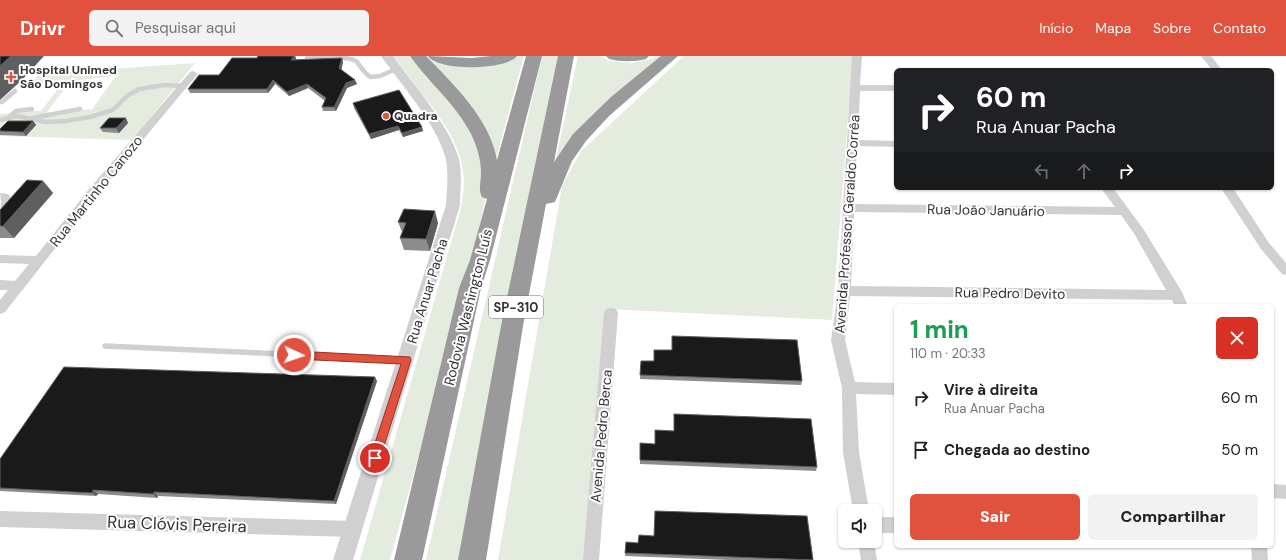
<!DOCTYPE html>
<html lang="pt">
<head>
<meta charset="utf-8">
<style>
	:root { --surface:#fff; --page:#f2f2f2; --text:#202124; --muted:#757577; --accent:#e0513e }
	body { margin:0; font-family:"DM Sans",sans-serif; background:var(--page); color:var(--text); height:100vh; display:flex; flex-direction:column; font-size:15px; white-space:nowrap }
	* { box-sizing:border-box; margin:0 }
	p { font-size:13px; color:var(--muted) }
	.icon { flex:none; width:22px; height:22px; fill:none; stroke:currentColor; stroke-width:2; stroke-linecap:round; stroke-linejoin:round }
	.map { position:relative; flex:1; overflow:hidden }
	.sheet { position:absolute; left:894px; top:248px; width:380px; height:244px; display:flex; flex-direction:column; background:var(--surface); border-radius:6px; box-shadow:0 1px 3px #0004 }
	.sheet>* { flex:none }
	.top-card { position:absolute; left:894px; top:12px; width:380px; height:122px; border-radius:6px; box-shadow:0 1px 3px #0004; background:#202124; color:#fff; overflow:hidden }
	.buttons { position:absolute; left:838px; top:448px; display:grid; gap:8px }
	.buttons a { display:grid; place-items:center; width:44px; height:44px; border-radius:6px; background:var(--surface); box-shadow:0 1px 3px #0004; font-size:20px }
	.pin { position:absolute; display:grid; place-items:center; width:34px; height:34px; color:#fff; margin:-17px; border:2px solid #fff; border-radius:50%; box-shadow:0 1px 4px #0007 }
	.me { position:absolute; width:44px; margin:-22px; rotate:93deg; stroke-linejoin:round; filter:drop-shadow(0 0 3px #0008) }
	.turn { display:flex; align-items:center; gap:14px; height:84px; padding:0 16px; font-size:18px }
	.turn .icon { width:52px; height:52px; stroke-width:2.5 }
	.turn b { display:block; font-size:28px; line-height:34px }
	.lanes { display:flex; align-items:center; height:38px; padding:0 16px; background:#0003; justify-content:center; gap:20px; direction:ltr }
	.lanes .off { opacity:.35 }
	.round { display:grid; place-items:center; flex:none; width:42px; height:42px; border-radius:6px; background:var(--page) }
	.head { display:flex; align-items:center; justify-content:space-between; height:68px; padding:0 16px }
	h1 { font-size:24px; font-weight:800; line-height:30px; color:#1e9e55 }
	.button { display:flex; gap:8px; margin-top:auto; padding:8px 16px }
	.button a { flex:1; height:46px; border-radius:6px; background:var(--accent); color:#fff; font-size:16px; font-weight:800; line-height:46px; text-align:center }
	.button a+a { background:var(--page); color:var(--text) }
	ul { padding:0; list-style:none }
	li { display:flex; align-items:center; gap:12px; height:52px; padding:0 16px }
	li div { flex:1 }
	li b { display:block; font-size:15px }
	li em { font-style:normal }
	header { display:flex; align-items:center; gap:24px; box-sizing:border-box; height:56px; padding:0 20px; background:var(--accent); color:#fff }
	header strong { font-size:19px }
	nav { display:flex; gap:22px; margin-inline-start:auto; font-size:14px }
	.search { width:280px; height:36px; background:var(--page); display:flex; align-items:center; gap:10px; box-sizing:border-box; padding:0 14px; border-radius:6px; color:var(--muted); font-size:15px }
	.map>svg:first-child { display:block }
	.green { fill:#e4ecdf; fill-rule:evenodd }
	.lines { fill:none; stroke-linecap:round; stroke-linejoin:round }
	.service-far2 { stroke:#d0d0d0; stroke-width:4.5 }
	.service-far1 { stroke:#d0d0d0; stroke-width:5.5 }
	.service { stroke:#d0d0d0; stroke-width:7 }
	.minor { fill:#d0d0d0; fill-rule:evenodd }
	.tertiary { fill:#d0d0d0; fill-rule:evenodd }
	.motorway { fill:#9a9a9a; fill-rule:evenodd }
	.wall { fill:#8c8c8c }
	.shaded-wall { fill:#5f5f5f }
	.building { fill:#1a1a1a; stroke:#5f5f5f }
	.route { fill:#e0513e; stroke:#923528 }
	.poi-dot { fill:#e0513e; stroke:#fff; stroke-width:1.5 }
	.labels { text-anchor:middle; stroke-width:4; stroke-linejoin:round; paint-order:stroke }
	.far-poi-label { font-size:12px; font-weight:bold; fill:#333; stroke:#fff; text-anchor:start }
	.shield { fill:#fff; stroke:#707070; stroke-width:1 }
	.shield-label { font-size:13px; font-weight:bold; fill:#333 }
	.street-label { font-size:14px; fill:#333; stroke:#fff }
	.near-street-label { font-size:17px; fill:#333; stroke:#fff }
</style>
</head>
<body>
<header>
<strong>Drivr</strong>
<div class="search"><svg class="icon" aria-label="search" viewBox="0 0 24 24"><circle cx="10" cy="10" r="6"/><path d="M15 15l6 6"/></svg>Pesquisar aqui</div>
<nav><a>Início</a><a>Mapa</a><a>Sobre</a><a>Contato</a></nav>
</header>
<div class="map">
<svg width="1286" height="504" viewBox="0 0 1286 504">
	<rect width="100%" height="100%" fill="#fff"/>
	<g class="green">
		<path d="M393,0H409L469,69L479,91L487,135L473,202L390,504H360L450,190C456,169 464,147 464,125C462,87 440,60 417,32C409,21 402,10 393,0Z"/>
		<path d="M424,0H431C446,16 495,3 515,0H524L496,103Z"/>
		<polygon points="542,0 559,0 459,504 426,504"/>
		<polygon points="578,0 598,0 611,5 631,7 651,3 658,0 667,0 555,107"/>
		<polygon points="684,0 853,0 832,264 608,253 585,504 498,504 562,130 581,95"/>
		<path d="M195,7L132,84L0,80V58L20,57L23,55H41L64,25L40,26L25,32L40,18ZM116,20L92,53L46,57L71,25Z"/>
	</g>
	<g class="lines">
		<g class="service-far2">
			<path d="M307,2C320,1 347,0 356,5C361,10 364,18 371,21L380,20L396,13"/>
			<polyline points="2,46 15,35"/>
			<polyline points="9,61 16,55 32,53"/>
			<polyline points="32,62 80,53"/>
			<polyline points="0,64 17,60 46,66 66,65 90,61 113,54 127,40 139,33 164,29 183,30"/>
		</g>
		<polyline class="service-far1" points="105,290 325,300"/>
		<polyline class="service" points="303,299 405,304"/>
		<g class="minor">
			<path d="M852,0H862L860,29H896V35H860L858,84L896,85V91L857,90L854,148L1115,151L1101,132H1113L1144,174L1182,236L1188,250H1175L1172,244L850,240L845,284L855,326L896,327V339L856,338L859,396L869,455H853L843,396L842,332L831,284L838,235ZM854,156L1121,159L1135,179L1166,234L851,230Z"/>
			<polygon points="1201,0 1211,0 1222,14 1212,14"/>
			<polygon points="193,15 198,18 196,20 98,138 5,256 0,258 0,244 8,234 0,234 0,224 15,225 29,208 0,207 0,199 36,200 90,132 190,16"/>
			<polygon points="1221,132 1233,132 1269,187 1286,207 1286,219 1282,218 1261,193"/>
			<path d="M0,137L8,138L13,145C10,152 7,159 0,161L1,145Z"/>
			<polygon points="611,252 616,253 618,257 599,504 583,504 604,257 606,253"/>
			<polygon points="1272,428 1286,429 1286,443 1272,442"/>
			<polygon points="0,455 353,465 359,467 361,473 359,479 353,481 0,471"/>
			<rect x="875" y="461" width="21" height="16"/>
			<polygon points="858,485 874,485 877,504 861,504"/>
			<polygon points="1251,490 1267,490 1268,504 1252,504"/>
		</g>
		<path class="tertiary" d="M381,0H393C413,28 448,68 458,100C463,115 460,133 460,149L353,504H333L446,149C447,134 449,115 445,100C436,68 401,28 381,0Z"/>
		<g class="motorway">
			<path d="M410,0H426C454,29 490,63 497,104L526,0H542L490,204L481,232L422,504H394L459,232L470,204L487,143L482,141C478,134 481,126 481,117C481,104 477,90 471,78C456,48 429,27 410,0Z"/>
			<path d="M428,0L472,2L491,0H517C507,14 439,16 428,0Z"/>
			<polygon points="558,0 574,0 554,106 573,78 611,41 661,0 678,0 609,60 586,85 572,105 555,146 546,148 523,270 486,504 458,504 501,270"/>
			<path d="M606,0H649L646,3C634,6 621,6 609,3Z"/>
		</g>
	</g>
	<g class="wall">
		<polygon points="258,0 295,0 296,2 295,4 342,2 343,6 341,14 357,28 347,32 336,55 323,55 322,51 325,45 308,32 289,40 275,28 268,37 190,37 188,33 257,2"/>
		<polygon points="353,47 422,71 423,75 403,81 399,74 371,83 354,52"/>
		<polygon points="33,65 36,69 26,80 1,79 0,79 0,73"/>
		<polygon points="128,67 119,77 103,76 100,72"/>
		<polygon points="43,125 53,137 14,182 0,182 0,154"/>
		<polygon points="398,166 438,167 430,195 404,194 400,182 402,176"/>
		<polygon points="641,305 654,305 802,325 801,329 640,323"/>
		<polygon points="377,325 336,448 158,440 157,442 98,438 96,440 0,435 0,403"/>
		<polygon points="640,387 817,411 816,415 640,408"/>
		<polygon points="625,497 813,504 729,504 625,500"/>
	</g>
	<g class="shaded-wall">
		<polygon points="11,0 44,0 22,24 0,44 0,10"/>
		<polygon points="294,0 295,0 296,2 293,8 291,4"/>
		<polygon points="342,2 343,6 341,16 339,12"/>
		<polygon points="273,24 275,28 268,37 267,33"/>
		<polygon points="355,24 357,28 347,32 336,55 334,51 346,27"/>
		<polygon points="307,28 308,32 289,40 287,36"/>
		<polygon points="126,62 128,67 119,77 116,72"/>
		<polygon points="33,65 36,69 26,80 23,76"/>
		<polygon points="398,70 399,74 371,83 369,78"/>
		<polygon points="422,71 423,75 403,81 402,77"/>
		<polygon points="43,125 53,137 14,182 3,170"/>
		<polygon points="435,155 438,167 430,195 426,183"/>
		<polygon points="375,321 377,325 336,448 334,445"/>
		<polygon points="93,434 98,438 96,440 92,437"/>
		<polygon points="154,436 158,440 157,442 153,438"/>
	</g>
	<g class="building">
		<polygon points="0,0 11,0 0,10"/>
		<polygon points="258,0 294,0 291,4 342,2 339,12 355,24 346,27 334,51 322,51 326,42 307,28 287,36 273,24 267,33 188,33 199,19 219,19 232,2 257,2"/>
		<polygon points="399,34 422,71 402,77 398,70 369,78 353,47"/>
		<polygon points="109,62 126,62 116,72 100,72"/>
		<polygon points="8,65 33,65 23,76 0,75 0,73"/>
		<polygon points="27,124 43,125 3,170 0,170 0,154"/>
		<polygon points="404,153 435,155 426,183 400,182 406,167 398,166"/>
		<polygon points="672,280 797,284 802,325 640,319 641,305 654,305 654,294 672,294"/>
		<polygon points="64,311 375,321 334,445 154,436 153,438 93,434 92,437 0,432 0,403"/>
		<polygon points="674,358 811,363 817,411 640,404 640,387 655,388 655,374 674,375"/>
		<polygon points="655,455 807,460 813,504 625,497 626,486 638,487 639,479 654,480"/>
	</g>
	<polygon class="route" points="294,295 410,301 411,304 379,406 375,407 371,406 370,402 401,308 294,303 290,302 289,299 290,296"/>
	<g class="poi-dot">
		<path d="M9 15h4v4h4v4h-4v4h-4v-4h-4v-4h4z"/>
		<circle cx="386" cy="60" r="4"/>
	</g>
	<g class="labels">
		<g class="far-poi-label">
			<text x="20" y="18">Hospital Unimed<tspan x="20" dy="14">São Domingos</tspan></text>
			<text x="394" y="64">Quadra</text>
		</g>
		<rect class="shield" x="489" y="240" width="54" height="22" rx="3"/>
		<g class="shield-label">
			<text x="516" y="256">SP-310</text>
		</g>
		<g class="street-label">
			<text transform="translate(96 135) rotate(-51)" y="5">Rua Martinho Canozo</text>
			<text transform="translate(986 154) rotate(1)" y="5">Rua João Januário</text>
			<text transform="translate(847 168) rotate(-86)" y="5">Avenida Professor Geraldo Corrêa</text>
			<text transform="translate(427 235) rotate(-73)" y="5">Rua Anuar Pacha</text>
			<text transform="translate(1010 237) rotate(1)" y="5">Rua Pedro Devito</text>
			<text transform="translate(468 251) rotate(-76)" y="5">Rodovia Washington Luís</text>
			<text transform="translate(601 380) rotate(-85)" y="5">Avenida Pedro Berca</text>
		</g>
		<g class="near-street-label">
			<text transform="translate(177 468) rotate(2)" y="6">Rua Clóvis Pereira</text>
		</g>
	</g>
</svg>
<div class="buttons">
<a><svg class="icon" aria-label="sound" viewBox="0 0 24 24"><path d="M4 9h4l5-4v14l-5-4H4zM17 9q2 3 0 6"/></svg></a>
</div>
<div class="pin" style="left:375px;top:402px;background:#d93025"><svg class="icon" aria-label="arrive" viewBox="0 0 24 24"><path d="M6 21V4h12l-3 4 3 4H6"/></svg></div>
<svg class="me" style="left:294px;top:299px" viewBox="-20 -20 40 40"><circle r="17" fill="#e0513e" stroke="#fff" stroke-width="3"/><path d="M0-11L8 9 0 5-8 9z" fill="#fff"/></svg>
<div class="top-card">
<div class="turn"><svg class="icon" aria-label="right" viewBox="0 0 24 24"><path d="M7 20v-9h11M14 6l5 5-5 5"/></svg><div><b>60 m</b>Rua Anuar Pacha</div></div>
<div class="lanes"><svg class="icon off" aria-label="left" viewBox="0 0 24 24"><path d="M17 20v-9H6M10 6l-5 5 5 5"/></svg><svg class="icon off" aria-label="ahead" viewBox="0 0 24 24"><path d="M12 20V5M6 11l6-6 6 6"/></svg><svg class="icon" aria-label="right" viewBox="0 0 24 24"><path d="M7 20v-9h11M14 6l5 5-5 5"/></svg></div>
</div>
<section class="sheet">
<div class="head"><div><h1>1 min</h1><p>110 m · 20:33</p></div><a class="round" style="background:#d93025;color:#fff"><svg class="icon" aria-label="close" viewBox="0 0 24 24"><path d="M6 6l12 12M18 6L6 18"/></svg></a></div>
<ul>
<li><svg class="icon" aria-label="right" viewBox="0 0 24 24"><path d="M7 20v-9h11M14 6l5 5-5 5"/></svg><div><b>Vire à direita</b><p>Rua Anuar Pacha</p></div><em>60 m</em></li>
<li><svg class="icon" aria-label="arrive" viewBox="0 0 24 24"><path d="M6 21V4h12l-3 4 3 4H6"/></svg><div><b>Chegada ao destino</b></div><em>50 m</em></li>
</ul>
<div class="button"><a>Sair</a><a>Compartilhar</a></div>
</section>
</div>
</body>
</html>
